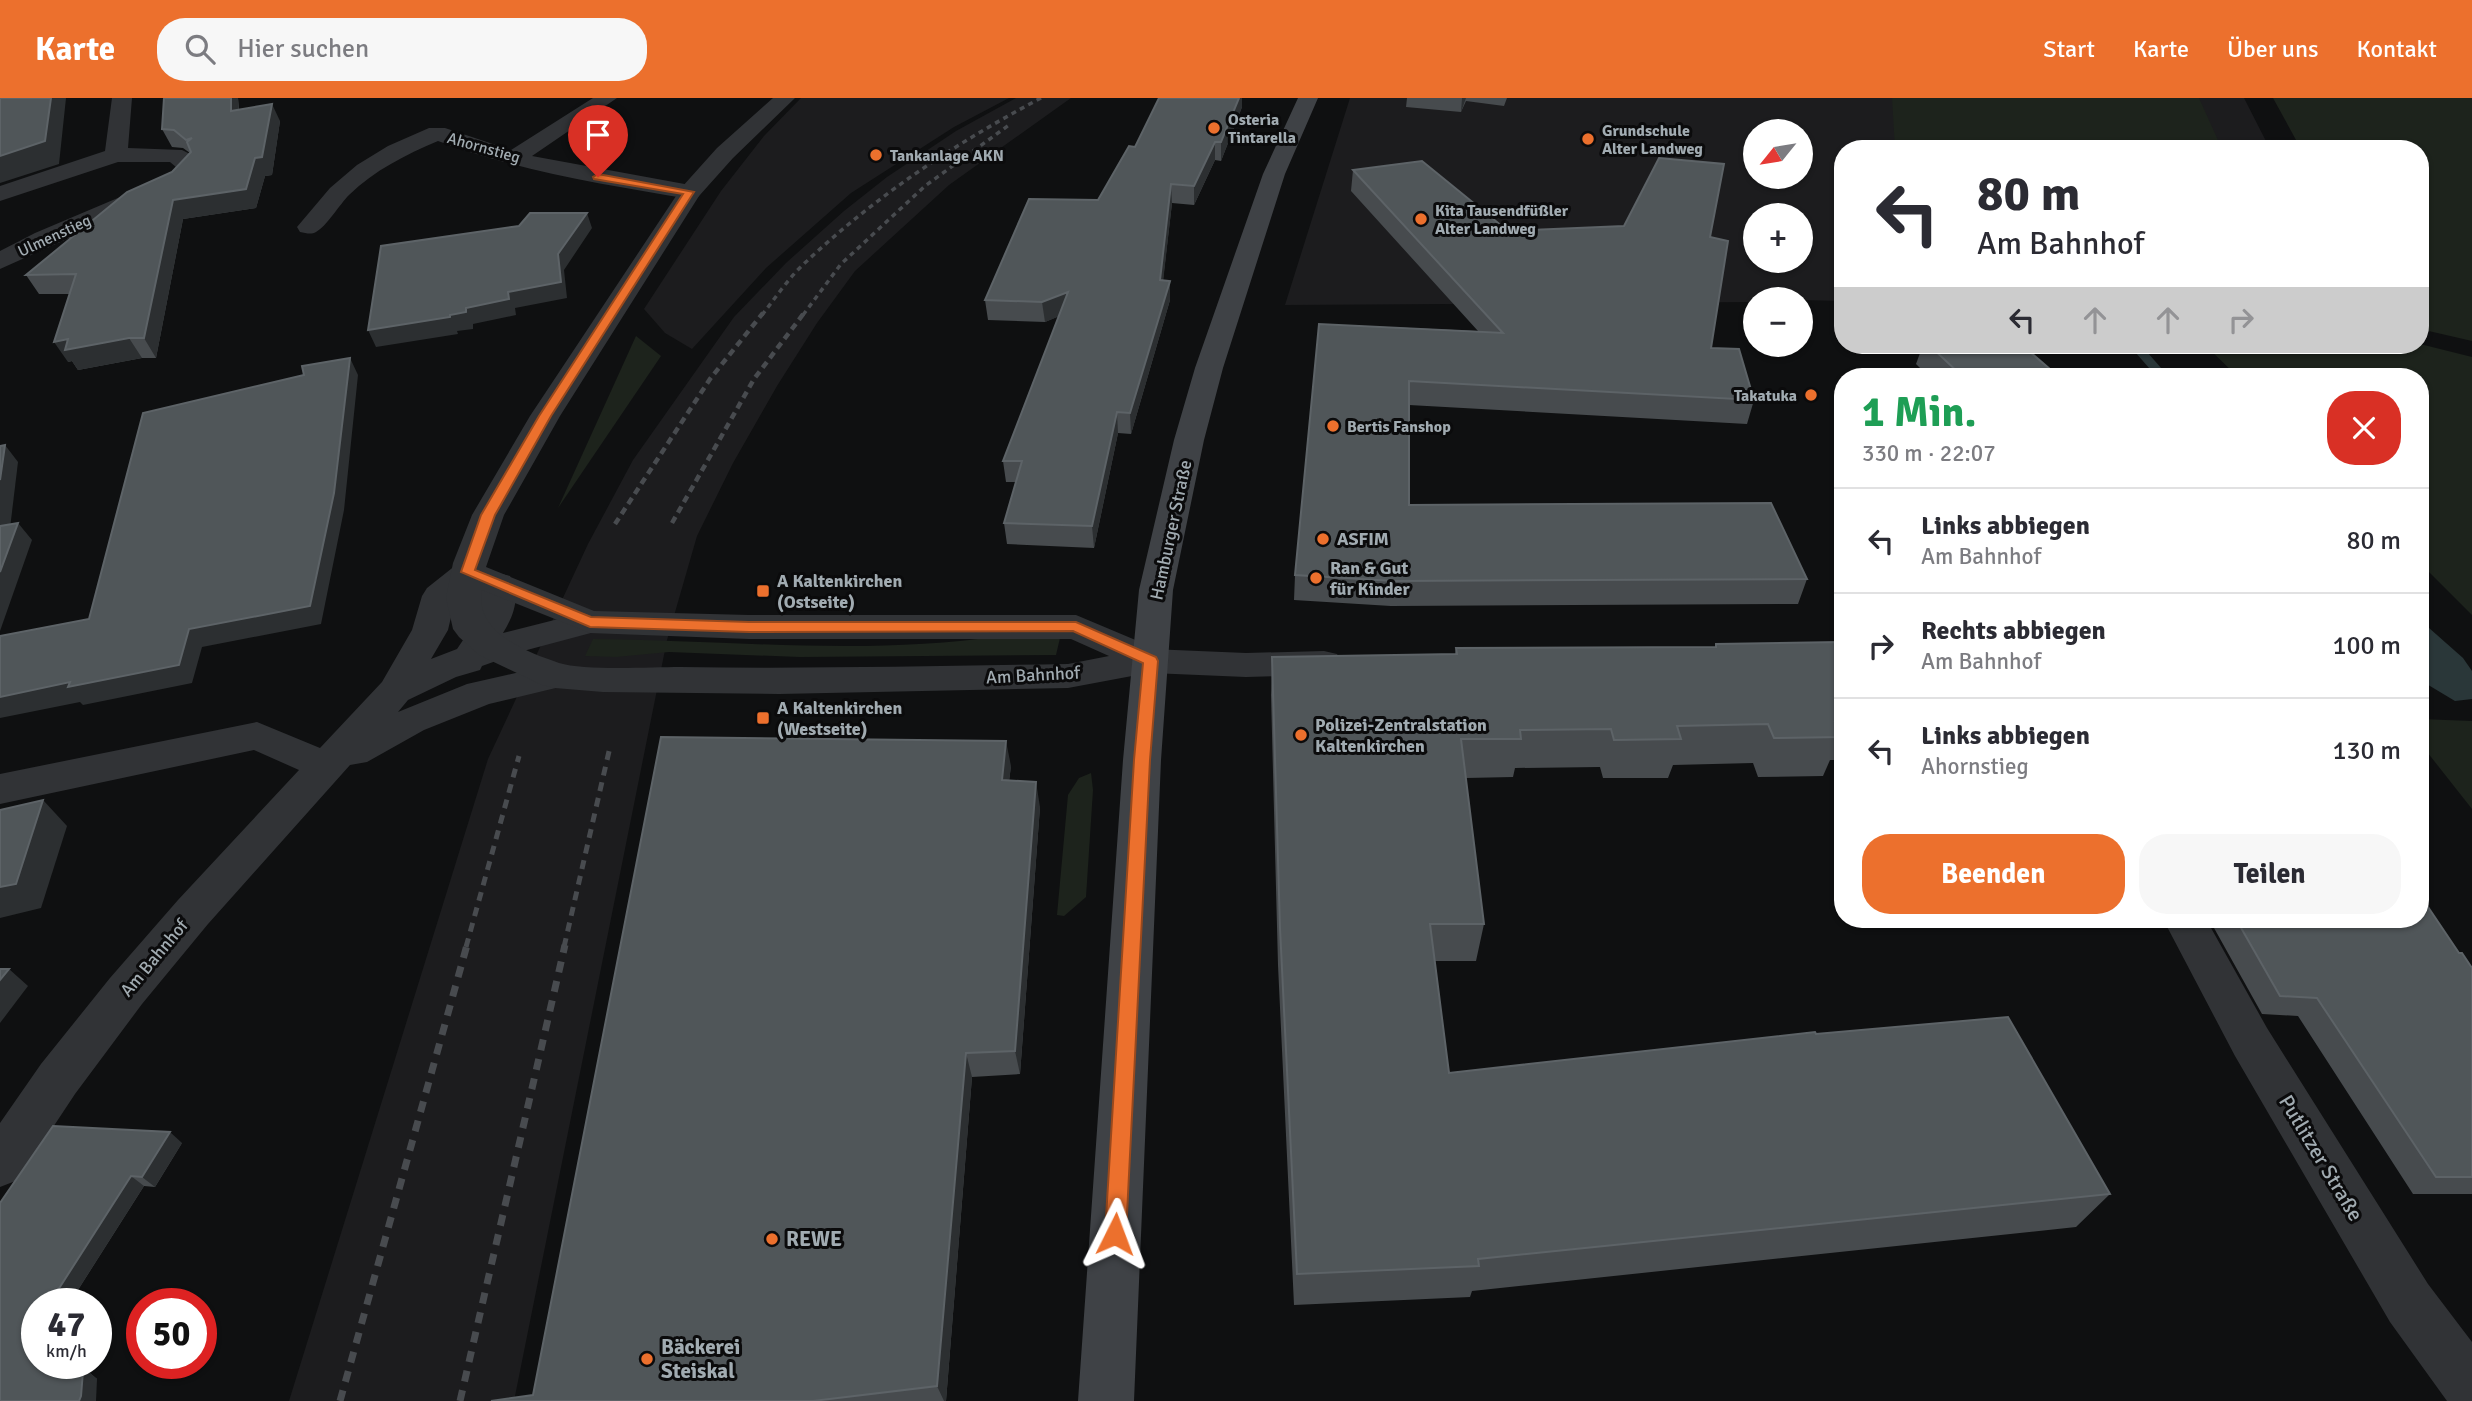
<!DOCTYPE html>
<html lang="de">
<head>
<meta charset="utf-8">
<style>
	:root { --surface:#fff; --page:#f7f7f7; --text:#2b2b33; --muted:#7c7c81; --line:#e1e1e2; --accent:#ec702d }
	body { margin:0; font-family:Signika,sans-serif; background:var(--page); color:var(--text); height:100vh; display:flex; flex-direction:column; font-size:26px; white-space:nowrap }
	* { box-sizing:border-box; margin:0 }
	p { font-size:23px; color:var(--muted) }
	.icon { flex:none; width:38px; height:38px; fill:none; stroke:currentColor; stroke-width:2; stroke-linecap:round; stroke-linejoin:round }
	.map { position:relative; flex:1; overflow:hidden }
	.drawer { position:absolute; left:1834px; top:270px; width:595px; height:560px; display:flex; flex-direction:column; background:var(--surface); border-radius:28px; box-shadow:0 2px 5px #0004 }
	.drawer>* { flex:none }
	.top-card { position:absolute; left:1834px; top:42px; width:595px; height:214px; border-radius:28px; box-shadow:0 2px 5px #0004; background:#fff; color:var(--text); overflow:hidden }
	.needle { width:46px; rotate:240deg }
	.controls { position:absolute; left:1743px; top:21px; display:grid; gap:14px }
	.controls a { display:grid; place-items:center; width:70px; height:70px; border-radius:50%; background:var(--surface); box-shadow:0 2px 5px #0004; font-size:35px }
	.speed { position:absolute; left:21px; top:1190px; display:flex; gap:14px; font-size:35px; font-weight:700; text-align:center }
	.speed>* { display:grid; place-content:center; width:91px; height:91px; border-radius:50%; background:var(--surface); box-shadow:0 2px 5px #0004; line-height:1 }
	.speed small { font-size:18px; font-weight:400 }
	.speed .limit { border:10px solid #d22; background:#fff; color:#111 }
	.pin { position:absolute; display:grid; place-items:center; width:60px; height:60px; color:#fff; margin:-72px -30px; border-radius:50% 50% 50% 0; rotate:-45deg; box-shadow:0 0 7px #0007 }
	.pin .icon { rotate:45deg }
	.me { position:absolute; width:77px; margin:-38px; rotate:3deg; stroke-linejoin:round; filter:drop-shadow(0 0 5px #0008) }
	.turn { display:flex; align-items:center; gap:24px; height:147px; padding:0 28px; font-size:32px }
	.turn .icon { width:91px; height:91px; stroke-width:2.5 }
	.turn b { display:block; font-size:49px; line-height:60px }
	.lanes { display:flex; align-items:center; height:66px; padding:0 28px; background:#0003; justify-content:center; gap:35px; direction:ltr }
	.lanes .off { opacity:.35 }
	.round { display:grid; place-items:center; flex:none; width:74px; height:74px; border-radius:28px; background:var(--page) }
	.summary { display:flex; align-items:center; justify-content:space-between; height:119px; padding:0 28px }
	h1 { font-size:42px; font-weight:800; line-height:52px; color:#1e9e55 }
	.button { display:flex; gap:14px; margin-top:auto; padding:14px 28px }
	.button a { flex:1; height:80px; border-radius:28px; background:var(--accent); color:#fff; font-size:28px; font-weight:800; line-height:80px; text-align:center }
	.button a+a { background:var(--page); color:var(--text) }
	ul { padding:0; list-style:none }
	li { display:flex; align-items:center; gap:21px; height:105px; padding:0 28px; border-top:2px solid var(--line) }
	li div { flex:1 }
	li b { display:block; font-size:26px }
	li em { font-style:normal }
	header { display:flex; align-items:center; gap:42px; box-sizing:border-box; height:98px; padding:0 35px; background:var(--accent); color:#fff }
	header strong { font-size:33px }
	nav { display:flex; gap:38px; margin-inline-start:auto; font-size:24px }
	.search { width:490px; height:63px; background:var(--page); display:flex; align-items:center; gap:18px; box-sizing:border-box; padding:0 24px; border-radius:28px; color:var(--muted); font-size:26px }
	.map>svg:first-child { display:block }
	.built { fill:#1c1c1e; fill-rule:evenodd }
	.green { fill:#1d231c }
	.water { fill:#2a3739 }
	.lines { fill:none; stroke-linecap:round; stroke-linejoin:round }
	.stream { fill:#2a3739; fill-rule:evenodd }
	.minor { fill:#313336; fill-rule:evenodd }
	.tertiary { fill:#313336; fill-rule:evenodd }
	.secondary { fill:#3f4246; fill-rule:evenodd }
	.rail-far3 { stroke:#484b4f; stroke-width:3.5; stroke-dasharray:5 4.5; stroke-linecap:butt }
	.rail-far2 { stroke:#484b4f; stroke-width:4.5; stroke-dasharray:7 5; stroke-linecap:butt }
	.rail-far1 { stroke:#484b4f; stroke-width:5; stroke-dasharray:9 7; stroke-linecap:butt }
	.rail { stroke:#484b4f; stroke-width:7; stroke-dasharray:11 9; stroke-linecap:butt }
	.wall { fill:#474b4e }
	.shaded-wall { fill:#2c2f31 }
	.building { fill:#505659; stroke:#5d6367; stroke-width:2 }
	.route { fill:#ec702d; stroke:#99491d; stroke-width:2 }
	.poi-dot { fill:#ec702d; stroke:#0b0b0c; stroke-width:2.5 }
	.labels { text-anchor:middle; stroke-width:6; stroke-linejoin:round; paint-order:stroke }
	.far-poi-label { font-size:16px; font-weight:bold; fill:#a1abb1; stroke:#0b0b0c; text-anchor:start }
	.far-street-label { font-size:16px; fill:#a1abb1; stroke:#0b0b0c }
	.street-label { font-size:18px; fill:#a1abb1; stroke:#0b0b0c }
	.poi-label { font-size:18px; font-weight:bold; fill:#a1abb1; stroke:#0b0b0c; text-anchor:start }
	.near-street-label { font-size:21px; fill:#a1abb1; stroke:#0b0b0c }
	.near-poi-label { font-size:21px; font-weight:bold; fill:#a1abb1; stroke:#0b0b0c; text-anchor:start }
</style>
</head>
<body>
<header>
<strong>Karte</strong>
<div class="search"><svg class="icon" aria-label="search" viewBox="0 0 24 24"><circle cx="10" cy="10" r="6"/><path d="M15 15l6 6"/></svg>Hier suchen</div>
<nav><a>Start</a><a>Karte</a><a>Über uns</a><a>Kontakt</a></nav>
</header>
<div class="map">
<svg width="2472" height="1303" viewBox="0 0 2472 1303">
	<rect width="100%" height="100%" fill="#0f1011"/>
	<g class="built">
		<polygon points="801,0 1009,0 954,29 851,95 766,170 692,251 665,235 644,211 721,93 764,38"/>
		<polygon points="1016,0 1071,0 949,87 855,173 817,225 777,288 733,365 697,438 667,542 514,1303 289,1303 488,661 588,446 633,362 734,219 786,165 844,113 887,79 956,33"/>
		<path d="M1350,0H2244L2270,51H1843V203L1755,201V204L1285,207ZM1755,33H1801V79H1755ZM1755,117H1801V163H1755Z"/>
	</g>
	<g class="green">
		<polygon points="1892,0 2199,0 2222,51 1895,51"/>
		<polygon points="2273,0 2472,0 2472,243 2420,231 2420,51 2301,51"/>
		<polygon points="636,238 661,258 558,410"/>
		<polygon points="2420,246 2472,259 2472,517 2420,465 2420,278 2237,278 2205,247"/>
		<path d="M1001,538L1060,540L1056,557L800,559L669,554L616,559L585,558L593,541C728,542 866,558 1001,538Z"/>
		<polygon points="2420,621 2472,623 2472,711 2420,645"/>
		<polygon points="1091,675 1093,692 1086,799 1064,818 1057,817 1068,697 1079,680"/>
	</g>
	<polygon class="water" points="2420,522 2463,560 2472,573 2472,601 2455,603 2420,582"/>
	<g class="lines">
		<polygon class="stream" points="2129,247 2141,247 2168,278 2156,278"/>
		<g class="minor">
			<polygon points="112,0 132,0 128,50 182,52 190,56 199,70 181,90 0,171 0,153 35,135 165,80 176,69 170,64 118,64 0,103 0,88 105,53"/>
			<path d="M593,0H617L532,58L690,87L698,89L702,94L698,99L690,101C605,87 519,73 438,43C405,57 375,72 349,97C340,106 326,129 316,134C311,137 306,135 300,134L297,129L330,90L357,67L388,48L429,30H445L511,52Z"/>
			<path d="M468,463L480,467L485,474L455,502L448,532L431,561L457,551L480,517L481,486L486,478L498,475L510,478C522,497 513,519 503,535L590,513L602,516L608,524L602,532L527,552L482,568L480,572L456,579L408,602L398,614L467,586L555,566L568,569L573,578L568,587L489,606L424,632L367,664L350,667L208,826L142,906L75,996L18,1082L0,1089V1025L41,966L110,880L178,802L299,672L254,652L0,706V676L257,624L320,650L382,584L412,532L422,498L427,490L456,467Z"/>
			<polygon points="1151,551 1246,555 1324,553 1337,556 1342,565 1337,574 1324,577 1246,579 1151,575 1138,572 1133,563 1138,554"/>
			<polygon points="2163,821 2206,821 2267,930 2428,1186 2472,1244 2472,1303 2447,1303 2390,1224 2235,958"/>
		</g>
		<path class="tertiary" d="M773,0H795L733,60L699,98L560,318L504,417L486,469L594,513L749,517H1076L1164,554L1169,563L1164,572L1068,590L779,596L603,594L555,590L542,587L479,557L459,539L453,531L446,500L453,465L472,417L530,318L682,89L717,50ZM482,492L590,535L749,541H1071L1109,558L1068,566C939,568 810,571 680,569C651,569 584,573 559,565C526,554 474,534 482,492Z"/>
		<polygon class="secondary" points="1298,0 1318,0 1285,76 1223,270 1204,342 1173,492 1161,662 1134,1303 1078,1303 1123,662 1139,492 1174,342 1195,270 1263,76"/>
		<g class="rail-far3">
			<path d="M762,217C776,199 790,178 807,163C877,97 956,45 1041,0"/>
			<polyline points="803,217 841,166 925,88 1009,27"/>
		</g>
		<g class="rail-far2">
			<polyline points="672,425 754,281 804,215"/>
			<polyline points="615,426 710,281 763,215"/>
		</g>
		<g class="rail-far1">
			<polyline points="466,849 519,658"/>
			<polyline points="564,849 610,649"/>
		</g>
		<g class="rail">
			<polyline points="340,1303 467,847"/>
			<polyline points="460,1303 565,847"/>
		</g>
	</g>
	<g class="wall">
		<polygon points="164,0 238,0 239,11 280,23 272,77 265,78 256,110 183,121 156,260 142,260 78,272 72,263 68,264 70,196 39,196 26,177 172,74 190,55 183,50 172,49 162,31"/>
		<polygon points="1159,0 1242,0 1242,9 1221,63 1215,62 1194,107 1172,105 1163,182 1170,183 1170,202 1131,336 1118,335 1094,450 1007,446 1004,425 1016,384 1006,384 1003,363 1059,218 1045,224 988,222 985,202 1098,102 1135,49"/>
		<polygon points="1407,0 1507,0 1504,8 1466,3 1461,14 1406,9"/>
		<polygon points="1353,72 1508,133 1710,139 1711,250 1754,302 1747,326 1409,307 1409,407 1807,481 1798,506 1391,508 1294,502 1295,477 1319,226 1478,233 1351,93"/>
		<polygon points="1923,247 2022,247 2058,278 1928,278 1916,266"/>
		<polygon points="1716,546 1843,548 1843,662 1830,662 1823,678 1758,679 1753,665 1673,667 1668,680 1603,680 1600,669 1515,670 1513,679 1466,680 1484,826 1476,863 1435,863 1449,975 1816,936 2110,1096 2076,1129 1472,1193 1470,1199 1294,1207 1278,867 1271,597 1272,559 1455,556 1456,550 1715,549"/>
		<polygon points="1011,668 1009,683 1040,709 1020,976 972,979 946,1303 491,1303 533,1297"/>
		<polygon points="2209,821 2420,821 2459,855 2472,870 2472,1096 2413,1096 2298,918 2262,916"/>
		<polygon points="182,1045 155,1089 144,1088 69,1206 37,1206 37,1265 78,1265 97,1281 0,1303 0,1105"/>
	</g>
	<g class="shaded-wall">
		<polygon points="51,0 66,0 59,66 0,85 0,58"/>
		<polygon points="231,0 238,0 240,30 231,13"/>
		<polygon points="1239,0 1242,0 1242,9 1221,63 1221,44"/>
		<polygon points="1462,0 1466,0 1461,14"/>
		<polygon points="272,6 280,23 272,77 265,78 256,110 183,121 156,260 144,240 173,102"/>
		<polygon points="1215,44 1215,62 1194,107 1194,88"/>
		<polygon points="1171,86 1172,105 1161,202 1160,182"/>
		<polygon points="587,115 592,130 564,172 567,200 515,210 516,217 473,226 473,231 457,233 458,236 376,249 368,232 450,217 508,194 558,156"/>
		<polygon points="1170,183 1170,202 1131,336 1130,315"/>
		<polygon points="1068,194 1070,214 1045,224 1042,204"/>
		<polygon points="129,240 142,260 78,272 72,263 68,264 54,244 68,241"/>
		<polygon points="350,260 358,277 344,412 321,526 202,549 192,585 83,607 80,604 0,620 0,599 189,531"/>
		<polygon points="1117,314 1118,335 1094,450 1092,428"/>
		<polygon points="5,347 18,364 8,447 0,437 0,382"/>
		<polygon points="18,425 32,442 0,533 0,474"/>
		<polygon points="1006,643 1011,668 1006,707 1002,682"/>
		<polygon points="1036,684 1040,709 1020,976 1015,953"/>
		<polygon points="43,702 67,728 41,810 0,820 0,789"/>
		<polygon points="9,871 28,888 0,925 0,882"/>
		<polygon points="966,955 972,979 946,1303 944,1303 937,1288"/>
		<polygon points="170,1034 182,1045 155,1089 142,1079"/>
		<polygon points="131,1078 144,1088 69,1206 49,1206"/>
		<polygon points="74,1265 78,1265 97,1281 96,1303 79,1303"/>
	</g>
	<g class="building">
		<polygon points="0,0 51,0 45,43 0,58"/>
		<polygon points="164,0 231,0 231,13 272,6 262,59 255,60 246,91 173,102 144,240 129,240 65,252 68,241 54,244 76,176 26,177 127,94 172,74 191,54 187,44 192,40 186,42 174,32 162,31"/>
		<polygon points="1159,0 1239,0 1221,44 1215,44 1194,88 1171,86 1160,182 1170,183 1130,315 1117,314 1092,428 1004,425 1022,363 1003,363 1068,194 1042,204 985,202 1029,101 1098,102 1129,48 1135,49"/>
		<polygon points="1659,60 1724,66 1710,139 1728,143 1711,250 1739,251 1754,302 1409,283 1409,407 1771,405 1807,481 1394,483 1295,477 1319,226 1503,235 1353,72 1422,63 1508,133 1624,128"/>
		<polygon points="530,115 587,115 558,156 561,184 508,194 509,201 466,210 466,214 450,217 450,219 368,232 381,148 519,128"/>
		<polygon points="1929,247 2022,247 2058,278 1962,278"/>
		<polygon points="350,260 334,395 310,508 189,531 179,567 68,589 70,584 0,599 0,538 89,521 143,315 304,277 302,268"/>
		<polygon points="5,347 0,382 0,348"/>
		<polygon points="18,425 0,474 0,428"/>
		<polygon points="1840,544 1843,548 1843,624 1835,624 1841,639 1774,640 1768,626 1677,628 1681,641 1614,642 1611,631 1520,632 1521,641 1461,641 1484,826 1430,826 1449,975 1815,934 1816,936 2008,919 2110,1096 1478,1161 1479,1168 1297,1176 1280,830 1272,559 1457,556 1456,550 1716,549 1716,546"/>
		<polygon points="661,639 1006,643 1002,682 1036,684 1015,953 966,955 937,1288 813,1303 491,1303 533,1297"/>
		<polygon points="43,702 16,786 0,789 0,712"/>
		<polygon points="2420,797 2459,855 2462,855 2472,870 2472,1079 2436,1079 2317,900 2280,898 2236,821 2420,821"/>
		<polygon points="0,871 9,871 0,882"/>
		<polygon points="53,1028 170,1034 142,1079 131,1078 49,1206 37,1206 37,1225 33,1231 37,1234 37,1265 74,1265 83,1273 81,1298 79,1303 0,1303 0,1105"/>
	</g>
	<polygon class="route" points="598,76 694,94 551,318 495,417 475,472 591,519 749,524 1076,524 1156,559 1158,563 1150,662 1126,1136 1123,1143 1115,1146 1108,1143 1105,1136 1134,662 1143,565 1073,533 749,534 590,529 461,474 481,417 539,318 683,96 594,81 593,79"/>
	<g class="poi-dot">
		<circle cx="1214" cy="30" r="7"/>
		<circle cx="1588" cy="41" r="7"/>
		<circle cx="876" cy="57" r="7"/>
		<circle cx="1421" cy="121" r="7"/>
		<circle cx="1811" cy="297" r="7"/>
		<circle cx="1333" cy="328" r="7"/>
		<circle cx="1323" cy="441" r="7"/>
		<circle cx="1316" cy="480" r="7"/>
		<rect x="756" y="486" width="14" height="14" rx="3.5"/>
		<rect x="756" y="613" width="14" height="14" rx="3.5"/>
		<circle cx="1301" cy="637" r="7"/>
		<circle cx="772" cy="1141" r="7"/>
		<circle cx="647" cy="1261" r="7"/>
	</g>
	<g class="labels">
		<g class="far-poi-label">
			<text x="1228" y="27">Osteria<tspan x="1228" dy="18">Tintarella</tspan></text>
			<text x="1602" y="38">Grundschule<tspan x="1602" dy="18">Alter Landweg</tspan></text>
			<text x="890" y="63">Tankanlage AKN</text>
			<text x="1435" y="118">Kita Tausendfüßler<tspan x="1435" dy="18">Alter Landweg</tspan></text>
			<text x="1797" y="303" text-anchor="end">Takatuka</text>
			<text x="1347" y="334">Bertis Fanshop</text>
		</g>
		<g class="far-street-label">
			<text transform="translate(484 49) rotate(16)" y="6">Ahornstieg</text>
			<text transform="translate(54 137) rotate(-25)" y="6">Ulmenstieg</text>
		</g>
		<g class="street-label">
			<text transform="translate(1171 432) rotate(-78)" y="6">Hamburger Straße</text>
			<text transform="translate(1033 577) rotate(-3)" y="6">Am Bahnhof</text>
			<text transform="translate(154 860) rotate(-50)" y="6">Am Bahnhof</text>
		</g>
		<g class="poi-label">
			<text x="1337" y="447">ASFIM</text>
			<text x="1330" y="476">Ran &amp; Gut<tspan x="1330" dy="21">für Kinder</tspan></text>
			<text x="777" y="489">A Kaltenkirchen<tspan x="777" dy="21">(Ostseite)</tspan></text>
			<text x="777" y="616">A Kaltenkirchen<tspan x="777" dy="21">(Westseite)</tspan></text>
			<text x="1315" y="633">Polizei-Zentralstation<tspan x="1315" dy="21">Kaltenkirchen</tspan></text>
		</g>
		<g class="near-street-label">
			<text transform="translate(2321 1060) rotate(59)" y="7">Putlitzer Straße</text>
		</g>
		<g class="near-poi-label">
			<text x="786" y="1148">REWE</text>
			<text x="661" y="1256">Bäckerei<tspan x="661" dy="24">Steiskal</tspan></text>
		</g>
	</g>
</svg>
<div class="controls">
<a><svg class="needle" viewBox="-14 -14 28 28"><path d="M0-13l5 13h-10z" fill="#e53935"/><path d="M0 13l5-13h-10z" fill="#7c7c81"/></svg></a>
<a>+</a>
<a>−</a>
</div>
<div class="speed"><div>47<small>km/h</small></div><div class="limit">50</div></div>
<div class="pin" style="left:598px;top:79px;background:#d93025"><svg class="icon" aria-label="arrive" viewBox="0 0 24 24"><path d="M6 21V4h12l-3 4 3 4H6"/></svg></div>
<svg class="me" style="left:1115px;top:1136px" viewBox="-20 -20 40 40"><path d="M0-17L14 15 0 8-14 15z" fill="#ec702d" stroke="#fff" stroke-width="4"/></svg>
<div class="top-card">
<div class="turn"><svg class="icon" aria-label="left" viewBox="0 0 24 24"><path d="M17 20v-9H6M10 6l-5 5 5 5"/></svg><div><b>80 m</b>Am Bahnhof</div></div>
<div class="lanes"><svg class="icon" aria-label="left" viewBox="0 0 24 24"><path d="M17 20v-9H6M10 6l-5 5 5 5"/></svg><svg class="icon off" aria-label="ahead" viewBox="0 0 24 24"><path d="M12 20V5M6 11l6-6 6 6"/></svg><svg class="icon off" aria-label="ahead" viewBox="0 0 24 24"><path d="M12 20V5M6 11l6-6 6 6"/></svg><svg class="icon off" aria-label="right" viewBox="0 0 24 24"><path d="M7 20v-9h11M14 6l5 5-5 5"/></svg></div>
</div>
<section class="drawer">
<div class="summary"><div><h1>1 Min.</h1><p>330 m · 22:07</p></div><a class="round" style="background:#d93025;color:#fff"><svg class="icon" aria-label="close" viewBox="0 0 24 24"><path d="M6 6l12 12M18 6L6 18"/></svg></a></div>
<ul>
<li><svg class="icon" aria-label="left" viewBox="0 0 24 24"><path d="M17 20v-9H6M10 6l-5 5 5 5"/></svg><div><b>Links abbiegen</b><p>Am Bahnhof</p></div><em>80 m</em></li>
<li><svg class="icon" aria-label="right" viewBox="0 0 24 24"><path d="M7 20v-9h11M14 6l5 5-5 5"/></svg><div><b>Rechts abbiegen</b><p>Am Bahnhof</p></div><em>100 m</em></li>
<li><svg class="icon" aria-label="left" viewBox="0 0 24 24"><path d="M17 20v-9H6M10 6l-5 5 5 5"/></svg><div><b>Links abbiegen</b><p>Ahornstieg</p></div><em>130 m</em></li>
</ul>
<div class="button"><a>Beenden</a><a>Teilen</a></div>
</section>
</div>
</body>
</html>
